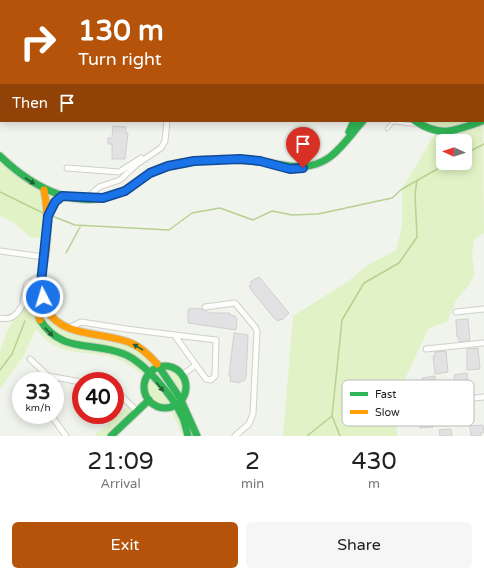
<!DOCTYPE html>
<html lang="en">
<head>
<meta charset="utf-8">
<style>
	:root { --surface:#fff; --page:#f6f6f6; --text:#222; --muted:#767676; --accent:#b45309 }
	body { margin:0; font-family:"Varela Round",sans-serif; background:var(--page); color:var(--text); height:100vh; display:flex; flex-direction:column; font-size:15px; white-space:nowrap }
	* { box-sizing:border-box; margin:0 }
	p { font-size:13px; color:var(--muted) }
	.icon { flex:none; width:22px; height:22px; fill:none; stroke:currentColor; stroke-width:2; stroke-linecap:round; stroke-linejoin:round }
	.map { position:relative; height:436px; overflow:hidden }
	.side { display:flex; flex-direction:column; background:var(--surface); flex:1 }
	.side>* { flex:none }
	.hud { position:absolute; left:0px; top:0px; width:484px; height:122px; box-shadow:0 2px 10px #0003; background:#b45309; color:#fff; overflow:hidden }
	.needle { width:26px; rotate:274deg }
	.tools { position:absolute; left:436px; top:134px; display:grid; gap:8px }
	.tools a { display:grid; place-items:center; width:36px; height:36px; border-radius:6px; background:var(--surface); box-shadow:0 2px 10px #0003; font-size:20px }
	.speed { position:absolute; left:12px; top:372px; display:flex; gap:8px; font-size:20px; font-weight:700; text-align:center }
	.speed>* { display:grid; place-content:center; width:52px; height:52px; border-radius:50%; background:var(--surface); box-shadow:0 2px 10px #0003; line-height:1 }
	.speed small { font-size:10px; font-weight:400 }
	.speed .limit { border:6px solid #d22; background:#fff; color:#111 }
	.pin { position:absolute; display:grid; place-items:center; width:34px; height:34px; color:#fff; margin:-41px -17px; border-radius:50% 50% 50% 0; rotate:-45deg; box-shadow:0 0 4px #0007 }
	.pin .icon { rotate:45deg }
	.me { position:absolute; width:44px; margin:-22px; rotate:355deg; stroke-linejoin:round; filter:drop-shadow(0 0 3px #0008) }
	.turn { display:flex; align-items:center; gap:14px; height:84px; padding:0 12px; font-size:18px }
	.turn .icon { width:52px; height:52px; stroke-width:2.5 }
	.turn b { display:block; font-size:28px; line-height:34px }
	.then { display:flex; align-items:center; height:38px; padding:0 12px; background:#0003; gap:8px; font-size:15px }
	.eta { display:flex; justify-content:space-evenly; align-items:center; height:68px; text-align:center }
	.eta b { font-size:24px; font-weight:600; line-height:28px }
	.primary-button { display:flex; gap:8px; margin-top:auto; padding:8px 12px }
	.primary-button a { flex:1; height:46px; border-radius:6px; background:var(--accent); color:#fff; font-size:16px; font-weight:600; line-height:46px; text-align:center }
	.primary-button a+a { background:var(--page); color:var(--text) }
	.map>svg:first-child { display:block }
	.green { fill:#e1f3c6; fill-rule:evenodd }
	.lines { fill:none; stroke-linecap:round; stroke-linejoin:round }
	.stream { stroke:#b9d090; stroke-width:1.5 }
	.building { fill:#e2e1e3; stroke:#d0d0cf }
	.lane-casing { stroke:#ced1cb; stroke-width:4.5 }
	.street-casing { stroke:#ced1cb; stroke-width:7 }
	.fast-casing { stroke:#ced1cb; stroke-width:9 }
	.slow-casing { stroke:#ced1cb; stroke-width:9 }
	.lane { stroke:#fdfdfc; stroke-width:2.5 }
	.street { stroke:#fdfdfc; stroke-width:5 }
	.fast { stroke:#30b455; stroke-width:7 }
	.slow { stroke:#ff9f0a; stroke-width:7 }
	.oneway { fill:#236032 }
	.route-casing { stroke:#114b97; stroke-width:10 }
	.route { stroke:#1a73e8; stroke-width:7 }
	.key { fill:#fff; stroke:#babbb9; stroke-width:1 }
	.key-label { font-size:11px; fill:#191b16 }
</style>
</head>
<body>
<div class="map">
<svg width="484" height="436" viewBox="0 0 484 436">
	<rect width="100%" height="100%" fill="#f0f4ec"/>
	<g class="green">
		<path d="M483,113L484,233L474,240L472,256L475,274L469,285L456,300L447,322L429,328L403,383L397,424V436H283L293,316L347,282L368,265L396,250L402,226V189L436,132L415,121H483ZM443,141H465V163H443Z"/>
		<polygon points="0,156 14,170 62,196 49,217 46,239 30,237 13,222 0,216"/>
		<path d="M43,297L56,321L132,344L159,367C181,365 190,379 182,400L197,436H183L169,407C152,409 141,394 146,378C140,373 133,367 126,363C95,346 61,363 36,329L24,355L0,389C0,378 0,363 0,352C5,333 15,311 31,298L35,309Z"/>
		<polygon points="130,405 138,412 111,436 94,436"/>
	</g>
	<g class="lines">
		<g class="stream">
			<polyline points="465,154 484,144"/>
			<polyline points="0,192 45,214"/>
			<polyline points="52,216 75,225 169,230 192,213 220,208 253,220 272,211 292,215 318,214 392,198 402,189 448,163"/>
			<polyline points="66,253 80,227"/>
			<polyline points="0,370 12,354 25,321"/>
			<polyline points="307,436 332,416"/>
			<polyline points="340,436 332,416 342,320 364,283 399,263 417,237 415,194 417,180"/>
		</g>
	</g>
	<g class="building">
		<polygon points="113,126 126,127 126,133 128,133 125,159 112,159 112,144 108,144 108,138 112,138"/>
		<polygon points="259,277 289,313 282,320 281,319 278,321 274,318 252,291 249,286 252,284 250,282"/>
		<polygon points="190,308 202,309 210,313 230,313 230,315 235,316 235,318 237,318 236,330 188,323 188,310"/>
		<polygon points="468,319 470,340 459,342 459,337 457,337 456,320"/>
		<polygon points="234,333 248,335 246,377 244,381 240,381 240,383 230,381 231,376 229,376"/>
		<polygon points="478,348 480,369 467,370 467,349"/>
		<polygon points="446,351 448,372 435,374 433,356 435,356 435,352"/>
		<polygon points="467,373 468,391 466,391 466,395 456,396 454,375"/>
		<polygon points="435,376 437,393 434,394 435,397 425,399 422,378"/>
		<polygon points="432,407 433,427 420,428 420,408"/>
		<polygon points="483,425 484,433 480,433 481,436 471,436 470,426"/>
		<polygon points="451,429 452,436 440,436 439,430"/>
	</g>
	<g class="lines">
		<defs>
			<polyline id="lane" points="387,129 393,122 417,125"/>
			<g id="street">
				<polyline points="345,0 345,1"/>
				<polyline points="385,0 387,1"/>
				<polyline points="137,1 137,0"/>
				<polyline points="183,1 183,0"/>
				<polyline points="229,1 229,0"/>
				<polyline points="238,1 238,0"/>
				<polyline points="287,1 288,0"/>
				<polyline points="396,1 397,0"/>
				<polyline points="436,1 437,0"/>
				<polyline points="0,5 1,5"/>
				<polyline points="483,32 484,31"/>
				<polyline points="67,168 119,172 141,158"/>
				<polyline points="87,198 99,187 120,180 137,164 161,148 165,141 167,121"/>
				<polyline points="0,251 44,257"/>
				<polyline points="23,301 27,284 42,275"/>
				<polyline points="205,307 235,303 255,327 257,331 253,414 249,424 235,436"/>
				<polyline points="456,312 484,309"/>
				<path d="M0,318C17,322 21,306 29,294C32,290 37,287 41,283"/>
				<polyline points="69,328 81,322 126,329 216,340 215,376 211,380 206,379 175,336"/>
				<polyline points="426,349 484,343"/>
				<polyline points="30,359 48,376 81,382"/>
				<polyline points="182,375 196,365"/>
				<polyline points="115,390 138,412"/>
				<polyline points="411,405 484,397"/>
				<polyline points="51,415 66,436"/>
			</g>
			<g id="fast">
				<polyline points="0,11 1,11"/>
				<path d="M415,121C441,138 455,131 482,121"/>
				<polyline points="349,132 354,121"/>
				<path d="M0,156C33,188 80,214 125,190C134,186 141,178 150,173C163,166 179,163 194,161C215,158 237,159 258,161C284,164 306,174 330,157C343,147 352,133 363,121"/>
				<polyline points="49,214 55,202 62,196"/>
				<path d="M40,320C62,354 92,341 124,354C144,362 173,396 182,416C185,422 186,429 188,436"/>
				<polyline points="157,364 180,398 197,436"/>
				<circle cx="165" cy="387" r="21"/>
				<polyline points="111,436 149,400"/>
			</g>
			<g id="slow">
				<polyline points="483,113 484,113"/>
				<path d="M42,286C43,294 43,303 47,310C63,339 107,331 133,344C142,348 150,356 157,364"/>
				<path d="M40,320C32,303 44,269 46,249C48,229 48,210 44,190"/>
			</g>
		</defs>
		<use href="#lane" class="lane-casing"/>
		<use href="#street" class="street-casing"/>
		<use href="#fast" class="fast-casing"/>
		<use href="#slow" class="slow-casing"/>
		<use href="#lane" class="lane"/>
		<use href="#street" class="street"/>
		<use href="#fast" class="fast"/>
		<use href="#slow" class="slow"/>
	</g>
	<defs><path id="oneway-solid" d="M-6-.8H1V-3.2L6.5 0L1 3.2V.8H-6Z"/></defs>
	<g class="oneway">
		<use href="#oneway-solid" transform="translate(30 181) rotate(33)"/>
		<use href="#oneway-solid" transform="translate(49 332) rotate(47)"/>
		<use href="#oneway-solid" transform="translate(138 347) rotate(-149)"/>
		<use href="#oneway-solid" transform="translate(160 387) rotate(51)"/>
	</g>
	<g class="lines">
		<defs>
			<polyline id="route" points="43,297 41,283 48,216 55,202 62,196 103,198 125,191 150,173 168,166 194,161 240,159 260,161 290,169 303,168"/>
		</defs>
		<use href="#route" class="route-casing"/>
		<use href="#route" class="route"/>
	</g>
	<rect x="342" y="380" width="132" height="46" rx="6" class="key"/>
	<rect x="350" y="392" width="18" height="4" fill="#30b455"/>
	<rect x="350" y="410" width="18" height="4" fill="#ff9f0a"/>
	<g class="key-label">
		<text x="375" y="398">Fast</text>
		<text x="375" y="416">Slow</text>
	</g>
</svg>
<div class="tools">
<a><svg class="needle" viewBox="-14 -14 28 28"><path d="M0-13l5 13h-10z" fill="#e53935"/><path d="M0 13l5-13h-10z" fill="#767676"/></svg></a>
</div>
<div class="speed"><div>33<small>km/h</small></div><div class="limit">40</div></div>
<div class="pin" style="left:303px;top:168px;background:#d93025"><svg class="icon" aria-label="arrive" viewBox="0 0 24 24"><path d="M6 21V4h12l-3 4 3 4H6"/></svg></div>
<svg class="me" style="left:43px;top:297px" viewBox="-20 -20 40 40"><circle r="17" fill="#1a73e8" stroke="#fff" stroke-width="3"/><path d="M0-11L8 9 0 5-8 9z" fill="#fff"/></svg>
<div class="hud">
<div class="turn"><svg class="icon" aria-label="right" viewBox="0 0 24 24"><path d="M7 20v-9h11M14 6l5 5-5 5"/></svg><div><b>130 m</b>Turn right</div></div>
<div class="then">Then<svg class="icon" aria-label="arrive" viewBox="0 0 24 24"><path d="M6 21V4h12l-3 4 3 4H6"/></svg></div>
</div>
</div>
<section class="side">
<div class="eta">
<div><b>21:09</b><p>Arrival</p></div>
<div><b>2</b><p>min</p></div>
<div><b>430</b><p>m</p></div>
</div>
<div class="primary-button"><a>Exit</a><a>Share</a></div>
</section>
</body>
</html>
